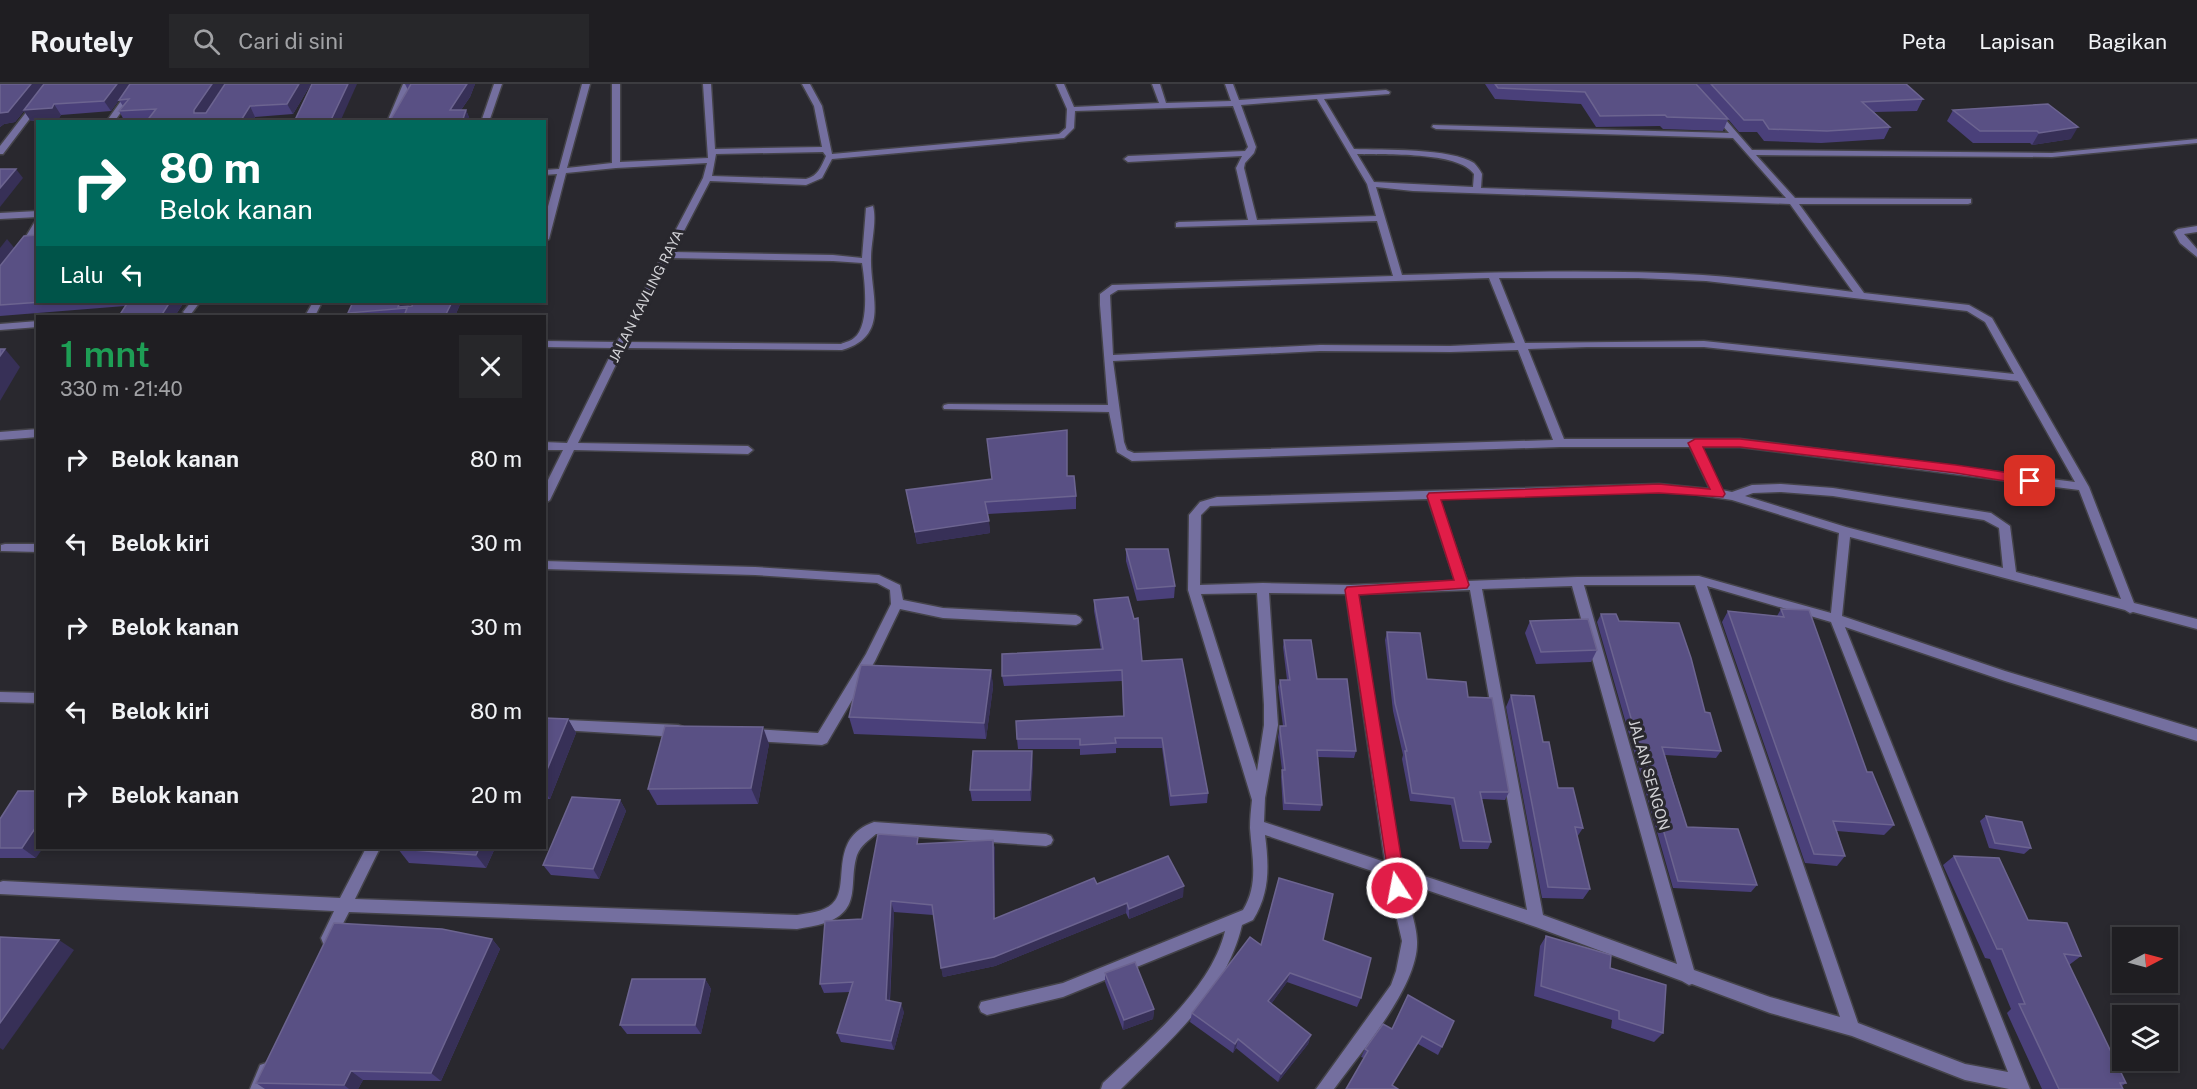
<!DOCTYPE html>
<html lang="id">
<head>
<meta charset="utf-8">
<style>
	:root { --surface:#1f1e22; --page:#27272a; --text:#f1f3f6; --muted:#a1a2a5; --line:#3c3c40 }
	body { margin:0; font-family:"Public Sans",sans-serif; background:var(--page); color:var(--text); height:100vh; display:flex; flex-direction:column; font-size:22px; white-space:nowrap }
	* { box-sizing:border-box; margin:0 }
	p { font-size:20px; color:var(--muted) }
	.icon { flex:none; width:33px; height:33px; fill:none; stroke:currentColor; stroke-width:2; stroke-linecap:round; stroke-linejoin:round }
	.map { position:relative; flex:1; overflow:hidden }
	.sheet { position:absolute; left:36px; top:231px; width:510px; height:534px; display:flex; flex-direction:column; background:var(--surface); border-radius:0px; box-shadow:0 3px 9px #0003,0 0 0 2px var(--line) }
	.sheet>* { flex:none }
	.hud { position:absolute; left:36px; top:36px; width:510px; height:183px; border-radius:0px; box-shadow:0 3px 9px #0003,0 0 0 2px var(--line); background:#00695c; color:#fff; overflow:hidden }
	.needle { width:39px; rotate:84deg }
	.controls { position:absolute; left:2112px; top:843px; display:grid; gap:12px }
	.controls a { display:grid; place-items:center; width:66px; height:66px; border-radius:0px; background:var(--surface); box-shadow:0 3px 9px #0003,0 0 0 2px var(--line); font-size:30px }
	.pin { position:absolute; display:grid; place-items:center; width:51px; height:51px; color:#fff; margin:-26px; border-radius:12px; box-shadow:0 3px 9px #0006 }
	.me { position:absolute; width:66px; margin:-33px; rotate:349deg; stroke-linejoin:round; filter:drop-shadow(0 0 4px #0008) }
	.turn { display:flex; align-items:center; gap:21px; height:126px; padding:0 24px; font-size:27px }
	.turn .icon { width:78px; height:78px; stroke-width:2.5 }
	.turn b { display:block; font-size:42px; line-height:51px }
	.then { display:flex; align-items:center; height:57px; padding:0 24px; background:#0003; gap:12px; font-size:22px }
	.round { display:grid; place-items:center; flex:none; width:63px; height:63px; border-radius:0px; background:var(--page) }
	.overview { display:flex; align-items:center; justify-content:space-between; height:102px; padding:0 24px }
	h1 { font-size:36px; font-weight:600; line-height:45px; color:#1e9e55 }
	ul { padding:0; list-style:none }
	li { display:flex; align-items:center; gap:18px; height:84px; padding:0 24px }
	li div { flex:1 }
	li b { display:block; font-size:22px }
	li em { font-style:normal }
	header { display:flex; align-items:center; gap:36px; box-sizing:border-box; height:84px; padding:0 30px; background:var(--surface); border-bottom:2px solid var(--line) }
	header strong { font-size:28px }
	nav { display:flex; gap:33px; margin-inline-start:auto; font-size:21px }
	.search { width:420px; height:54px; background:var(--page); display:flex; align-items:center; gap:15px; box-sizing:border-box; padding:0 21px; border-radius:0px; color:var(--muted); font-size:22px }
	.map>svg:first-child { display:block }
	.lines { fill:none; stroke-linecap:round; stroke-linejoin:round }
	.minor-casing { stroke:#444349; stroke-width:3 }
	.minor { fill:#746f9f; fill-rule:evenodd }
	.wall { fill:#4a407a }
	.shaded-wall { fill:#373057 }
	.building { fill:#595084; stroke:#6c6490; stroke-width:1.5 }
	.route { fill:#e11d48; stroke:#92132f; stroke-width:1.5 }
	.labels { text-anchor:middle; stroke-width:6; stroke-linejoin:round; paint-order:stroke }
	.far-street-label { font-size:14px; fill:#d1d1d5; stroke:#29282e }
	.street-label { font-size:15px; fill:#d1d1d5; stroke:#29282e }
</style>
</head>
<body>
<header>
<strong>Routely</strong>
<div class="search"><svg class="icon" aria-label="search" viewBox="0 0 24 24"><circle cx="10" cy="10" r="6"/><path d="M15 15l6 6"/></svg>Cari di sini</div>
<nav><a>Peta</a><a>Lapisan</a><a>Bagikan</a></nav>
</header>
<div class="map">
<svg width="2197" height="1005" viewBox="0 0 2197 1005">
	<rect width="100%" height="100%" fill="#29282e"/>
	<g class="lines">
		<defs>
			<g id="minor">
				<polygon points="48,0 56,0 3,70 0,70 0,62"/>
				<polygon points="133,0 141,0 114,38 106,38"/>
				<polygon points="403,0 411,0 395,38 387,38"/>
				<polygon points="494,0 502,0 489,38 481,38"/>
				<path d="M582,0H590L567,84L612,79V0H620V78L708,74L703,0H711L715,65L822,63L814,22L802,0H810L822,22L832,70L1059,50L1066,44L1067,25L1056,0H1064L1074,23L1159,19L1152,0H1160L1166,19L1231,17L1225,0H1233L1239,16L1386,6L1390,8L1389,10L1324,15L1354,65C1381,66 1452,64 1474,79C1477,82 1480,86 1482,90L1481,104L1786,114L1733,54L1436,45L1432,43L1433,41L1729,49L1712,30L1716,28H1719L1752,66L2052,69L2197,55V59L2052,73L1756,71L1795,114L1971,115V119L1968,120H1799L1864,209L1969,221L1992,234L2089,403L2134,519L2197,535V545L2133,528L2130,529L2125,526L1850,453L1842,532L2005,587L2197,645V657L2005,597L1845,543L2030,1005H2009L1965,996L1852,952L1770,929L1692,900L1689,901L1682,897L1536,843L1403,798C1407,814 1417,841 1417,857C1419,902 1360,969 1334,1005H1316L1391,901L1396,887L1402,857L1387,792L1265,751C1269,782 1270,809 1253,836L1242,841C1226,910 1169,957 1121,1005H1101L1103,999C1146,958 1211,906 1225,847L1063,913L987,931L981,928L979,923L981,918L1063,899L1243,826C1259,800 1252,773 1250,744C1250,735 1251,725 1252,716L1188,506L1189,431L1200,418L1217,413L1659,400L1710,405L1690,363H1560L1132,377L1117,368L1109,328L944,325L943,323L944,321L948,320L1108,321L1100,221V210L1112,201L1393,192L1377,137L1176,143V139L1179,138L1248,136L1236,84L1242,72L1128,78L1124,75L1128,72L1245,67L1248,63L1233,22L1075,27L1074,44L1064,54L832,75L822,94L806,101L710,97L673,168L833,171L862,174L866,124L873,122C877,137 871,158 871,174C870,211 891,252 842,266L624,264L578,359L748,362L753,366L748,370L574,366L550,416L544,420V404L563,366H544V358L567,359L614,264L544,263V257L617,258L703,94L707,79L616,84L566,89L549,155L544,158V137L557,90L544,91V86L559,85ZM1317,15L1367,100L1376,132L1257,136L1244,84L1245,79L1254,69L1256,63L1241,21ZM823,68L826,72C821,83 818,92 806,95L712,92L716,70ZM1357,70C1384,71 1458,67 1474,90L1473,103L1374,98ZM1376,103L1413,107L1790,120L1853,208C1804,202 1753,194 1703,191C1603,185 1502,188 1402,191ZM670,174L833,177L862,179C865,197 870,242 854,254C851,257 845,258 841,260L627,258ZM1489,194L1515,259L1450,262L1320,261L1113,271L1110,211L1118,206ZM1499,194H1638L1706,197L1967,227L1985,238L2014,290L1704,257L1525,259ZM1587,263H1704L2018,297L2075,398L1740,355H1564L1528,265ZM1518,266L1553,356L1134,369L1127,366L1124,358L1113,277L1320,267L1450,268ZM1701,363H1740L2079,406L2121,515L2016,488L2010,442L1991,429L1833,404L1781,400L1752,401L1732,408L1722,406ZM1659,408L1693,410L1732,416L1839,449L1831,529L1699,492L1577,493L1467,497L1439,414ZM1781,408L1833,412L1984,436L1999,444L2003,484L1846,443L1745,412L1753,409ZM1428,415L1455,497L1351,501L1263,499L1200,501L1201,431L1210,422ZM1584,501H1695L1840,933L1770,913L1694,886ZM1572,502L1677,880L1543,831L1482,505ZM1707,502L1831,538L2008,988L1965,980L1858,939ZM1470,506L1527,826L1400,784L1358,510ZM1257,509L1264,621V641L1257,687L1201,510ZM1269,509L1346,510L1385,778L1264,738L1265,714L1278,641Z"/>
				<polygon points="38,127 38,133 0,135 0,129"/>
				<path d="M38,136C38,148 34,161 24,167L21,166L19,164L34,139Z"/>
				<polygon points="2197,142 2197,148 2184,150 2197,165 2197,173 2180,159 2174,148 2178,145"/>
				<polygon points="191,218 200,218 191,230 185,230 183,228"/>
				<polygon points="313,218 322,218 315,232 305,232"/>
				<polygon points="38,237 38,243 0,246 0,240"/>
				<polygon points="38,345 38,353 0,356 0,348"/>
				<polygon points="5,460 38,460 38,468 1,467 1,461"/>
				<polygon points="544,477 755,483 879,491 900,501 903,516 943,524 1076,531 1080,533 1082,536 1080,539 1076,541 943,534 900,525 875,577 827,659 822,661 752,657 747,655 745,651 747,647 752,645 818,649 866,570 891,520 890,506 877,499 755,491 544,485"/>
				<polygon points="0,608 38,609 38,619 0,618"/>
				<polygon points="544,635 678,641 683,643 685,647 683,651 678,653 544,645"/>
				<path d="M874,738L1046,750L1051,752L1053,756L1051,760L1046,762L876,750C869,756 861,761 857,771C848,799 863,826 825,839C816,842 806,843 797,845L349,828L333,859L328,861L323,859L321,854L334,827L0,810V798L3,797L340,814L366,764H380L355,815L797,831C809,829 823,828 832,820C852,803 826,755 874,738Z"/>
				<polygon points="266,979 272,981 274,987 266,1005 250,1005 260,981"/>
			</g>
		</defs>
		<use href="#minor" class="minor-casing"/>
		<use href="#minor" class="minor"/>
	</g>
	<g class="wall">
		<polygon points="0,0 224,0 205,29 225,0 311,0 293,30 255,33 252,38 146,38 147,37 125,38 119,27 123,22 119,16 111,27 61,31 59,34 31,37 24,27 15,38 4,40 0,43"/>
		<polygon points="405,0 475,0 470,13 461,26 466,26 470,36 469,38 389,38 408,6"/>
		<polygon points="1485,0 1906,0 1923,15 1917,27 1874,28 1890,43 1884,55 1821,59 1764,57 1757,48 1739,48 1728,35 1723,47 1663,45 1660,42 1596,43 1581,20 1495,15"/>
		<polygon points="1953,26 2071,55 2032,61 2030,59 1973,59 1947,37"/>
		<polygon points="0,164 14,164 38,218 184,218 175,232 119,232 125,222 0,232"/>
		<polygon points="353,218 410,218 408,222 412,222 413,218 461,218 455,232 350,232 348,229"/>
		<polygon points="1067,392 1076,412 1076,425 988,430 990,449 917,460 906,406"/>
		<polygon points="1126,465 1175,502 1174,514 1137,517 1126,477"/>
		<polygon points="1094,516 1142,577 1208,709 1207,719 1170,722 1162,664 1116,664 1116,669 1080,671 1080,665 1018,665 1017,655 1123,632 1122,597 1004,602 1002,592 1101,566 1094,527"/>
		<polygon points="1781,525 1894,741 1884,751 1837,747 1845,772 1837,782 1805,779 1722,538 1728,527 1777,532"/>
		<polygon points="1601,530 1619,537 1721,667 1716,674 1665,671 1687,743 1757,801 1751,808 1673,804 1597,538"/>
		<polygon points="1530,537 1597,566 1591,578 1536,580 1525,549"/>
		<polygon points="1387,548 1427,595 1468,613 1509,708 1505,716 1482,715 1491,758 1488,765 1460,765 1451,721 1410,717 1402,675 1403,671 1393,627 1385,556"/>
		<polygon points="1284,556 1317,595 1356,667 1354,674 1318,673 1322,721 1320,727 1283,726 1281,693 1282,686 1278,653 1280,642 1283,642 1278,603 1280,596 1287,596 1283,563"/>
		<polygon points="991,586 993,603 986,655 854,650 849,633"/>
		<polygon points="1511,611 1543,658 1558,704 1583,744 1577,753 1590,805 1583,815 1542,814 1506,623"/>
		<polygon points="544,634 568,635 576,649 550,715 544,715"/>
		<polygon points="769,660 758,720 657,721 648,705"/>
		<polygon points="1033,679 1031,717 972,717 970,706"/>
		<polygon points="620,716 626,727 599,795 551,791 543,781"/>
		<polygon points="1986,732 2031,764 2024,770 1989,764 1980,737"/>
		<polygon points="0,735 36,774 0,774"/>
		<polygon points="993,756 995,766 995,834 1097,800 1183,813 1129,835 1126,829 995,882 943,893 933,831 894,828 890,917 904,928 894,966 841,958 837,949 850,908 824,909 820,900 862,835 920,760"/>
		<polygon points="399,764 495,764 486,784 409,779 398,765"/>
		<polygon points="1954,772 2028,836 2081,872 2069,881 2126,999 2122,1002 2123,1005 2042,1005 2007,929 2011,925 1990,875 1985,874 1943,781"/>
		<polygon points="1546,852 1610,884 1663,949 1654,958 1611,944 1612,936 1534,912 1540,862"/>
		<polygon points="492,855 500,865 441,997 363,996 358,1005 265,1005 256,999"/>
		<polygon points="1323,856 1361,914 1357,923 1287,898 1271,920 1311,951 1308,960 1278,998 1236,964 1233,969 1190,938 1192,929 1261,861"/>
		<polygon points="1105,889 1154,925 1153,935 1123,946 1105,898"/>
		<polygon points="705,895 711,905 701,950 627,950 620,941"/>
		<polygon points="1408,911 1442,963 1438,971 1418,960 1346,1005 1364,974 1361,973 1365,965 1392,945"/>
	</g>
	<g class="shaded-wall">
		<polygon points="31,0 46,0 54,20 61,31 59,34 31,37 24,27 15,38 4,40 0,43 0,29"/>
		<polygon points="117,0 131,0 111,27 104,17"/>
		<polygon points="212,0 224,0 200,37 194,29 194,26"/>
		<polygon points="299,0 311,0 293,30 287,20"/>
		<polygon points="348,0 357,0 340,38 330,38"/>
		<polygon points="467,0 475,0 470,13 454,36 450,26"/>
		<polygon points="250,22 255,33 252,38 240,38"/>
		<polygon points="466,26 470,36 469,38 462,38"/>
		<polygon points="2078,43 2071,55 2032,61 2039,49"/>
		<polygon points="16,85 23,94 0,123 0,104"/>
		<polygon points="7,155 16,166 0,184 0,164"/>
		<polygon points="170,218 184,218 175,232 161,232"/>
		<polygon points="400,218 410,218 407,224 398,223"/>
		<polygon points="452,218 461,218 455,232 448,232 446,230"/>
		<polygon points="5,265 20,283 0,317 0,272"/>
		<polygon points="989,437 990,449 917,460 915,448"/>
		<polygon points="991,586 993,603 986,655 984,639"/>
		<polygon points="568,635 576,649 550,715 544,706 544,693"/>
		<polygon points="763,643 769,660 758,720 751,704"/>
		<polygon points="1032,667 1033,679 1031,717 1030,706"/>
		<polygon points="620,716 626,727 599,795 593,785"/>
		<polygon points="38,740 38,764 43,764 36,774 22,764"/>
		<polygon points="993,756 995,766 995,845 994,835"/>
		<polygon points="479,764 495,764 486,784 476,771"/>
		<polygon points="1184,802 1183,813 1129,835 1129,825"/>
		<polygon points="891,817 894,828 889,925 886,916"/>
		<polygon points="1127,819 1126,829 995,882 943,893 941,884"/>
		<polygon points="492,855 500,865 441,997 431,989"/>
		<polygon points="59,856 74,866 3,966 0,964 0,939"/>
		<polygon points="1290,889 1287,898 1266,927 1268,917"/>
		<polygon points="705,895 711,905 701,950 695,941"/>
		<polygon points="901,919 904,928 894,966 891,957"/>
		<polygon points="1154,925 1153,935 1123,946 1124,936"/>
		<polygon points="1311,951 1308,960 1278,998 1281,990"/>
		<polygon points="1238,955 1236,964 1233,969 1235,960"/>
		<polygon points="351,987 363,996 358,1005 349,1005 344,1001"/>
	</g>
	<g class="building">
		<polygon points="0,0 31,0 8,28 0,29"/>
		<polygon points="44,0 117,0 104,17 54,20 52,24 24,26"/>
		<polygon points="130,0 212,0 194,26 194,29 206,29 225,0 299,0 287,20 250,22 240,38 146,38 156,25 119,27 129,15 119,16"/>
		<polygon points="312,0 348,0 330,38 294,38"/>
		<polygon points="411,0 467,0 450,26 466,26 462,38 389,38"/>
		<polygon points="1495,0 1696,0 1728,35 1667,33 1665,31 1600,32 1585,8 1498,4"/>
		<polygon points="1711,0 1906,0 1923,15 1862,18 1890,43 1827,47 1769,45 1763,36 1744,36"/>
		<polygon points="2048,20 2078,43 2039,49 2037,47 1980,47 1953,26"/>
		<polygon points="0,85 16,85 0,104"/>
		<polygon points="38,151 38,218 42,218 0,221 0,182 24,152"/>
		<polygon points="128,218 170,218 161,232 119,232"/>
		<polygon points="353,218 400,218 398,223 412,222 413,218 452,218 446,230 413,232 404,232 407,224 348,229"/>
		<polygon points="0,265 5,265 0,272"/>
		<polygon points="1067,346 1067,392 1074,392 1076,412 985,418 989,437 915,448 906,406 992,395 987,355"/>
		<polygon points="1126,465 1168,465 1175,502 1137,505"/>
		<polygon points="1128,513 1134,535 1138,534 1142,577 1182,575 1208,709 1171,712 1162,654 1115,654 1116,659 1080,661 1080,655 1017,655 1016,637 1124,632 1122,586 1002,592 1002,570 1103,565 1094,516"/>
		<polygon points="1781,525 1809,526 1867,688 1872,688 1894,741 1833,737 1845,772 1814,770 1728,527 1784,533"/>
		<polygon points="1601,530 1616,530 1619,537 1679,539 1691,574 1705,628 1710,629 1721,667 1662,663 1672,696 1687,743 1738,745 1757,801 1678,797"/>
		<polygon points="1588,535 1597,566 1541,568 1530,537"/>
		<polygon points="1387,548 1420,549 1427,595 1466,598 1468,613 1492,614 1509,708 1480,708 1491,758 1463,757 1454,714 1412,709 1405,667 1407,667 1395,619"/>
		<polygon points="1284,556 1311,556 1317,595 1347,595 1356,667 1317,666 1322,721 1285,719 1282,686 1285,686 1280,646 1280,642 1286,642 1280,596 1290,596"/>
		<polygon points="861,581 991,586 984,639 849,633"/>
		<polygon points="1511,611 1534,612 1543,658 1549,658 1558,704 1573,704 1583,744 1575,743 1590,805 1548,803"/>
		<polygon points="544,634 568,635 544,693"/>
		<polygon points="665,642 763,643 751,704 648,705"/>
		<polygon points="973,667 1032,667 1030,706 970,706"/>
		<polygon points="18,707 38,707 38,740 22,764 0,764 0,735"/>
		<polygon points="572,713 620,716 593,785 543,781"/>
		<polygon points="1986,732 2022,738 2031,764 1995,759"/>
		<polygon points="878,750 918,753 917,760 993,756 994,835 1094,794 1097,800 1168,772 1184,802 1129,825 1127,819 994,873 941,884 932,821 891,817 886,916 901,919 891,957 837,949 853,898 820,900 825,837 862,835"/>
		<polygon points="399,764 479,764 476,771 398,765"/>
		<polygon points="1954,772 1999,774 2028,836 2067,839 2081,872 2064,870 2126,999 2120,999 2123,1005 2059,1005 2019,920 2025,920 2002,865 1997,865"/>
		<polygon points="1279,794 1333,810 1323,856 1371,874 1361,914 1290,889 1268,917 1311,951 1281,990 1238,955 1235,960 1192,929 1250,853 1261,861"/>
		<polygon points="334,839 442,845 492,855 431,989 351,987 344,1001 256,999"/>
		<polygon points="1546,852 1611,871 1610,884 1666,901 1663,949 1619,935 1619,927 1541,902"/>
		<polygon points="0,853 59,856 0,939"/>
		<polygon points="1135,878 1154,925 1124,936 1105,889"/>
		<polygon points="632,895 705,895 695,941 620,941"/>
		<polygon points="1408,911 1454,937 1442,963 1422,952 1392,1001 1398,1005 1346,1005 1368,967 1365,965 1383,940 1392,945"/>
	</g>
	<polygon class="route" points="1695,355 1740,355 1956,381 2030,392 2037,397 2030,401 1956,389 1740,363 1703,363 1725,410 1723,413 1659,409 1441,416 1469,501 1467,504 1359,511 1406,804 1403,809 1397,811 1391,809 1345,506 1347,503 1454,496 1427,412 1429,409 1659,400 1710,405 1688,359"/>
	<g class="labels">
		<g class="far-street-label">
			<text transform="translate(646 212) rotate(-63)" y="5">JALAN KAVLING RAYA</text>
		</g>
		<g class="street-label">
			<text transform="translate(1649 691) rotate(74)" y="5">JALAN SENGON</text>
		</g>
	</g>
</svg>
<div class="controls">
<a><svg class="needle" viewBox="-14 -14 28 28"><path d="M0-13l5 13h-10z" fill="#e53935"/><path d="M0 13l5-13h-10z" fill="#a1a2a5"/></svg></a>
<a><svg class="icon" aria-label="layers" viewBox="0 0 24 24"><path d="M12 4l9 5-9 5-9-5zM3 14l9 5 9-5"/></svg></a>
</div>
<div class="pin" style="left:2030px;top:397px;background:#d93025"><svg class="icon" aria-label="arrive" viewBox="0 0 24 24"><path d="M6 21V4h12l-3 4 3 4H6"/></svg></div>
<svg class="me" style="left:1397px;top:804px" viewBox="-20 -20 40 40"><circle r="17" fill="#e11d48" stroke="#fff" stroke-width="3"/><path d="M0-11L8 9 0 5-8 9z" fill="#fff"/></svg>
<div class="hud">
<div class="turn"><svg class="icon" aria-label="right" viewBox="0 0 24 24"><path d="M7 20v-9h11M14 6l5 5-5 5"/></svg><div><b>80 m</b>Belok kanan</div></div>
<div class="then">Lalu<svg class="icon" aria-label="left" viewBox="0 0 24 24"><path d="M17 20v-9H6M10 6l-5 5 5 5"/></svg></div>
</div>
<section class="sheet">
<div class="overview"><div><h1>1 mnt</h1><p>330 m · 21:40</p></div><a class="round"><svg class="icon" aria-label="close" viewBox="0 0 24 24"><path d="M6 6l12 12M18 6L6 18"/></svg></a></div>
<ul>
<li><svg class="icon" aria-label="right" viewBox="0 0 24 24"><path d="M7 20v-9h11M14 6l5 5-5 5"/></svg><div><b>Belok kanan</b></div><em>80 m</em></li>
<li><svg class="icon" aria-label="left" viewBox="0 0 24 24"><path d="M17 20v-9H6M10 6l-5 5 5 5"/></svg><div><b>Belok kiri</b></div><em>30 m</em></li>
<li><svg class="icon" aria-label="right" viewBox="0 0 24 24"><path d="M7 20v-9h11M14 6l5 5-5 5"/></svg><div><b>Belok kanan</b></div><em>30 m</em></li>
<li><svg class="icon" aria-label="left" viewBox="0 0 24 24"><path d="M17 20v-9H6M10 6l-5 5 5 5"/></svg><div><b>Belok kiri</b></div><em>80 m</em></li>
<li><svg class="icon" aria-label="right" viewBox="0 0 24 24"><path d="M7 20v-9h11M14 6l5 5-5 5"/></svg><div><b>Belok kanan</b></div><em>20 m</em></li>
</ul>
</section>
</div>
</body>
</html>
